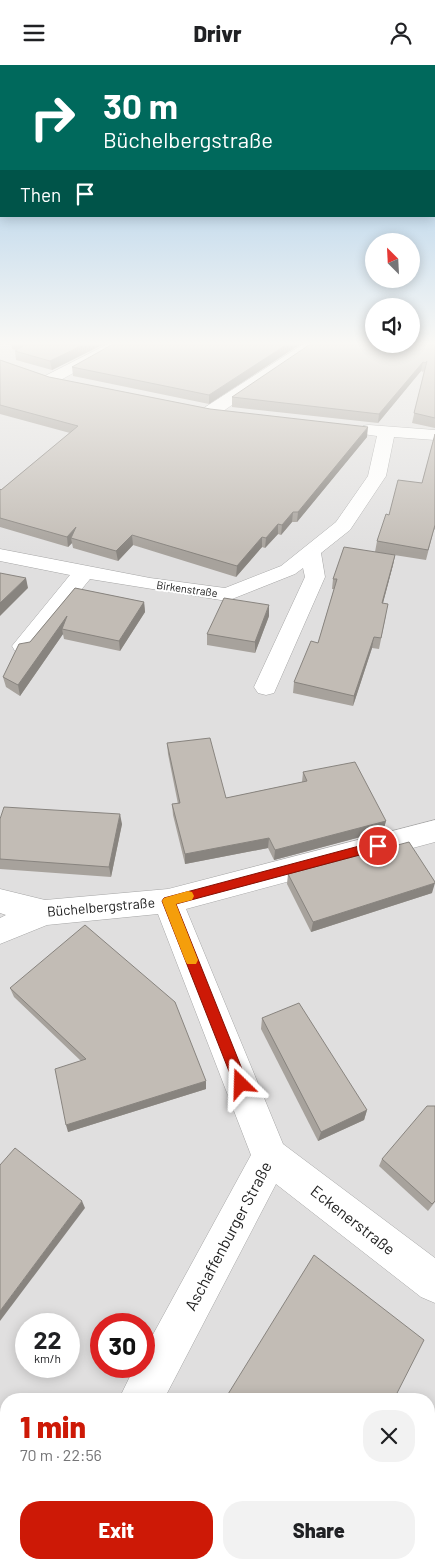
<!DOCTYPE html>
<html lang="en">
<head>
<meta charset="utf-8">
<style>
	:root { --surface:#fff; --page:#f2f2f2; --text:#202124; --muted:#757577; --accent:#cd1906 }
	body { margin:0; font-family:Barlow,sans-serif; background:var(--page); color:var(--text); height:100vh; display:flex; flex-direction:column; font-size:19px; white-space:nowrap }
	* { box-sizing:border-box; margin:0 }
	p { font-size:16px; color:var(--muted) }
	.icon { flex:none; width:28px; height:28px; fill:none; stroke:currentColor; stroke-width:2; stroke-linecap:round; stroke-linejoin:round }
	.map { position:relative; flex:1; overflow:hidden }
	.panel { position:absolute; left:0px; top:1328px; width:435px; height:176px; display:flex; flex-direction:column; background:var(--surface); border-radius:20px 20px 0 0; box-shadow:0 2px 12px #0003 }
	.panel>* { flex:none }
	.guide { position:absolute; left:0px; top:0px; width:435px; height:152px; box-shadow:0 2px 12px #0003; background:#00695c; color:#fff; overflow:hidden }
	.needle { width:32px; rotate:336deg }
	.tools { position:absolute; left:365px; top:168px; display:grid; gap:10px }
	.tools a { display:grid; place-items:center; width:55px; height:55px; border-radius:50%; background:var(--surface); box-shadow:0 2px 12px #0003; font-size:25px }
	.speed { position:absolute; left:15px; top:1248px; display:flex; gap:10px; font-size:25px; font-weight:700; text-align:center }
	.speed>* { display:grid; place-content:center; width:65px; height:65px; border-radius:50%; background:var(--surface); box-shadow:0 2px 12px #0003; line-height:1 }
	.speed small { font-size:12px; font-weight:400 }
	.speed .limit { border:8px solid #d22; background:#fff; color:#111 }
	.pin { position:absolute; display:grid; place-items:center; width:42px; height:42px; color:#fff; margin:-21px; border:2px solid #fff; border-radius:50%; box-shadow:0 1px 5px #0007 }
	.me { position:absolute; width:55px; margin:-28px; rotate:338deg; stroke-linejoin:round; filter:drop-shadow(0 0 4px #0008) }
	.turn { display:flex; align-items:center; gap:18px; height:105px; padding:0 20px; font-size:22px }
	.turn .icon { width:65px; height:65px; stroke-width:2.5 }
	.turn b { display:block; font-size:35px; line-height:42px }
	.then { display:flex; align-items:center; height:48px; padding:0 20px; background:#0003; gap:10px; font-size:19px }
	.round { display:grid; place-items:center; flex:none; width:52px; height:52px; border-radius:20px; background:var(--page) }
	.summary { display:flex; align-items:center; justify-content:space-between; height:85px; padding:0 20px }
	h1 { font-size:30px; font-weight:800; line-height:38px; color:var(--accent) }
	.primary-button { display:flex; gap:10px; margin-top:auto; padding:10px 20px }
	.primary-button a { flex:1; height:58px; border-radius:20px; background:var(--accent); color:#fff; font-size:20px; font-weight:800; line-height:58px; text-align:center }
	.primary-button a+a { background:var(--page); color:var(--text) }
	header { display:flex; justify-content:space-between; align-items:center; height:65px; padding:0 20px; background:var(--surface); font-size:22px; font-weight:800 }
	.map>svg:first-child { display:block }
	.residential { fill:#e0dfdf; fill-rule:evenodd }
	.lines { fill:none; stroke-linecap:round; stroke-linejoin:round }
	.minor-casing { stroke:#a6a6a6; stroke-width:1 }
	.minor { fill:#fff; fill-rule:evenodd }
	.wall { fill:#a7a29c }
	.shaded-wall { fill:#88847f }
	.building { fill:#c2bcb5; stroke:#88847f }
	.route { fill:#cd1906; stroke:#851004 }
	.slow { fill:#f59e0b }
	.labels { text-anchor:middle; stroke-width:4; stroke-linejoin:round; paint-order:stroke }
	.far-street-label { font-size:11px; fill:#222; stroke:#fff }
	.street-label { font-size:14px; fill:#222; stroke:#fff }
	.near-street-label { font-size:16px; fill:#222; stroke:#fff }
</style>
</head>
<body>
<header><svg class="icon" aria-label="menu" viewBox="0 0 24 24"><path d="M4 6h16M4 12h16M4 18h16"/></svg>Drivr<svg class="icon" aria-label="person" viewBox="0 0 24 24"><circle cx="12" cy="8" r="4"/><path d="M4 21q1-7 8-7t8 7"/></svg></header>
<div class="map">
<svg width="435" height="1503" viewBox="0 0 435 1503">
	<rect width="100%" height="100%" fill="#f1efe9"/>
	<path class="residential" d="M0,278H435V1503H0ZM26,1259H69V1301H26ZM101,1259H144V1301H101ZM6,1334H429V1498H6Z"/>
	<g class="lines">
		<defs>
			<g id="minor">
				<polygon points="110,278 128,278 57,317 45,317 43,314 45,311"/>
				<polygon points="305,278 322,278 216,351 204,351 202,347 204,343"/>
				<polygon points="369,360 435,365 435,375 394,372 386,411 350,465 321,488 325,512 274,628 266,630 258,628 254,622 305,512 303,503 295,509 227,536 90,514 31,586 23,588 15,586 12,581 70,510 0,496 0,484 150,513 225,523 281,501 336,457 368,411 377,371 363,369 360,365 363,361"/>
				<polygon points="435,755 435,777 186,844 283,1079 435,1193 435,1238 421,1232 276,1119 164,1334 119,1334 135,1301 144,1301 144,1286 251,1090 158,849 47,860 0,879 0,853 6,850 0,848 0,824 45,835 168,824"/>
				<polygon points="29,1498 78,1498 76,1503 27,1503"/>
			</g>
		</defs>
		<use href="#minor" class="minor-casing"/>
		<use href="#minor" class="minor"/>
	</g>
	<g class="wall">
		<polygon points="11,278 106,278 52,305 16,295 15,286 16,285 12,284"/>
		<polygon points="302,278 209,339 73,311 72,302"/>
		<polygon points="435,278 435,363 412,358 424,306 423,307 421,306 378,358 232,342 232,332"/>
		<polygon points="0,295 49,312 210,344 367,372 297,457 292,457 281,470 278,469 265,483 262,482 236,512 133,480 118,496 73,483 72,478 68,482 0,462 0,424 1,425 70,368 0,349"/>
		<polygon points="435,369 435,465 434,464 426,495 375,487 377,476 389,450 422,418"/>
		<polygon points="395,490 393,500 383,538 386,550 379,584 372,583 353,641 293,628 294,617 318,578 334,524 332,524 333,514"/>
		<polygon points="75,523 144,537 145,547 120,586 64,574 63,569 20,631 6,622 3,612 30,577"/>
		<polygon points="269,551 255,588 207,580 207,569"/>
		<polygon points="167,678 226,733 302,717 303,707 386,756 383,766 274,795 268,783 185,799 173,750 172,739 178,739 168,689"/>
		<polygon points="0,754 122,759 111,812 0,804"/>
		<polygon points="288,809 432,828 311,867 287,819"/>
		<polygon points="10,923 206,1024 68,1067 81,996 14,932"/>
		<polygon points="262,953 367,1045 364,1055 318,1076 261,964"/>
		<polygon points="382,1094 435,1137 428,1146 379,1101"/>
	</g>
	<g class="shaded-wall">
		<polygon points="87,278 106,278 52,305 50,296"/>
		<polygon points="289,278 302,278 209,339 209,330"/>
		<polygon points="423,297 421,306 378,358 379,349"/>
		<polygon points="368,362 367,372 297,457 298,447"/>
		<polygon points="293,447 292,457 281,470 282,460"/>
		<polygon points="278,459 278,469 265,483 266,473"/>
		<polygon points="76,462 71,473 72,478 68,482 67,472"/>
		<polygon points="132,470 133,480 118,496 116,486"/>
		<polygon points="262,472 262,482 236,512 237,501"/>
		<polygon points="395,490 393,500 380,549 382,538"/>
		<polygon points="26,513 28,523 0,551 0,538"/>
		<polygon points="144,537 145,547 120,586 119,576"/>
		<polygon points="269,540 269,551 255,588 255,577"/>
		<polygon points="67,551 62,564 63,569 20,631 18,620"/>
		<polygon points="374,572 372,583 353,641 354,631"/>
		<polygon points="120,749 122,759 111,812 109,802"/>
		<polygon points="386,756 383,766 274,795 275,785"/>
		<polygon points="269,773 268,783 185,799 185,789"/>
		<polygon points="435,818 432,828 311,867 313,857"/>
		<polygon points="206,1016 206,1024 68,1067 66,1060"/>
		<polygon points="367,1045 364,1055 318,1076 321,1067"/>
		<polygon points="82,1136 85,1143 0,1256 0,1246"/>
		<polygon points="0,1400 6,1405 6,1408 0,1403"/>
		<polygon points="6,1447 6,1456 0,1467 0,1458"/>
		<polygon points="192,1498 194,1498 201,1503 199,1503"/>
	</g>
	<g class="building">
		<polygon points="19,278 87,278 50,296 15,286 24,280"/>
		<polygon points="115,278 289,278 209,330 72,302"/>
		<polygon points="312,278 374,278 374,279 435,278 435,353 414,348 427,296 425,298 423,297 379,349 232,332"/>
		<polygon points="0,295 49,312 210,344 368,362 298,447 293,447 282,460 278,459 266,473 262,472 237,501 132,470 116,486 71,473 76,462 67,472 0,453 0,424 1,425 78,361 0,340"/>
		<polygon points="435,369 435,460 428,485 377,476 386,449 389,450 398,415 422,418"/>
		<polygon points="344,482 395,490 382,538 388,539 381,573 374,572 354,631 294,617 311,576 318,578 337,514 333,514"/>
		<polygon points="0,508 26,513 0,538"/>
		<polygon points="75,523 144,537 119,576 62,564 67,551 18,620 3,612 19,579 30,577"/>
		<polygon points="224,533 269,540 255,577 207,569"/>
		<polygon points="210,673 226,733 307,716 303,707 355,697 386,756 275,785 269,773 185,789 172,739 180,738 167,678"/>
		<polygon points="4,742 120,749 109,802 0,794 0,754"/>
		<polygon points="409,777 435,817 435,818 313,857 288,809"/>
		<polygon points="85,860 175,937 206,1016 66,1060 55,1004 86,994 10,923"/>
		<polygon points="299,938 367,1045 321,1067 262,953"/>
		<polygon points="427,1041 435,1041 435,1136 432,1139 382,1094"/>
		<polygon points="15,1083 82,1136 0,1246 0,1100"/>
		<polygon points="314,1190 424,1275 394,1334 225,1334"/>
		<polygon points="0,1403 6,1408 6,1447 0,1458"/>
		<polygon points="94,1498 192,1498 199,1503 91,1503"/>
	</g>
	<linearGradient id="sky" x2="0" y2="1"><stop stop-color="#8fbee4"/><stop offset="0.57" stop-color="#f9f8f5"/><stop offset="1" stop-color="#f9f8f5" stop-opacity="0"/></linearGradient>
	<rect width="435" height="488" fill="url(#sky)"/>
	<polygon class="route" points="378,776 384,781 382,784 176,839 248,1019 246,1024 241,1026 236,1024 162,836 164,833"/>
	<polygon class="slow" points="188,826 192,827 194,831 192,835 176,839 198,895 196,899 187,899 185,895 162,836 164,833"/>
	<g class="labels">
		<g class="far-street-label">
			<text transform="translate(187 524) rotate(8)" y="4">Birkenstraße</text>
		</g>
		<g class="street-label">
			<text transform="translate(101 842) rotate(-5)" y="5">Büchelbergstraße</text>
		</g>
		<g class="near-street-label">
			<text transform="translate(353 1155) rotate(38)" y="6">Eckenerstraße</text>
			<text transform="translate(228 1171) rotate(-62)" y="6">Aschaffenburger Straße</text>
		</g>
	</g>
</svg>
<div class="tools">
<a><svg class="needle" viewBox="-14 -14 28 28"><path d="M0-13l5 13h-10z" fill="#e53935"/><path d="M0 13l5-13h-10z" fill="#757577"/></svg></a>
<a><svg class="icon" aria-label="sound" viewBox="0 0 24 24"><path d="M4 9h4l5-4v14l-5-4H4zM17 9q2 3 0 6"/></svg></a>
</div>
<div class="speed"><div>22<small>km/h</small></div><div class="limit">30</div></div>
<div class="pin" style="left:378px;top:781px;background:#d93025"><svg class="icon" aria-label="arrive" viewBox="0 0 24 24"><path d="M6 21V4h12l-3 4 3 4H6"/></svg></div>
<svg class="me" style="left:241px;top:1019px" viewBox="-20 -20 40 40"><path d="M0-17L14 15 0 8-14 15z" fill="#cd1906" stroke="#fff" stroke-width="4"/></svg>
<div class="guide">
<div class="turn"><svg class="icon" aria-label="right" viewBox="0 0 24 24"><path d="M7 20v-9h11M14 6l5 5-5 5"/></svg><div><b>30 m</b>Büchelbergstraße</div></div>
<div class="then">Then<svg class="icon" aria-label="arrive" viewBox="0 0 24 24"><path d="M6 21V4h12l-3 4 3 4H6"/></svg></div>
</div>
<section class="panel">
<div class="summary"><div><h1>1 min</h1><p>70 m · 22:56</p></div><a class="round"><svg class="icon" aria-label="close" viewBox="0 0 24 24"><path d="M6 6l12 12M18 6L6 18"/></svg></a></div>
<div class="primary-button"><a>Exit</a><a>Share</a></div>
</section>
</div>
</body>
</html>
